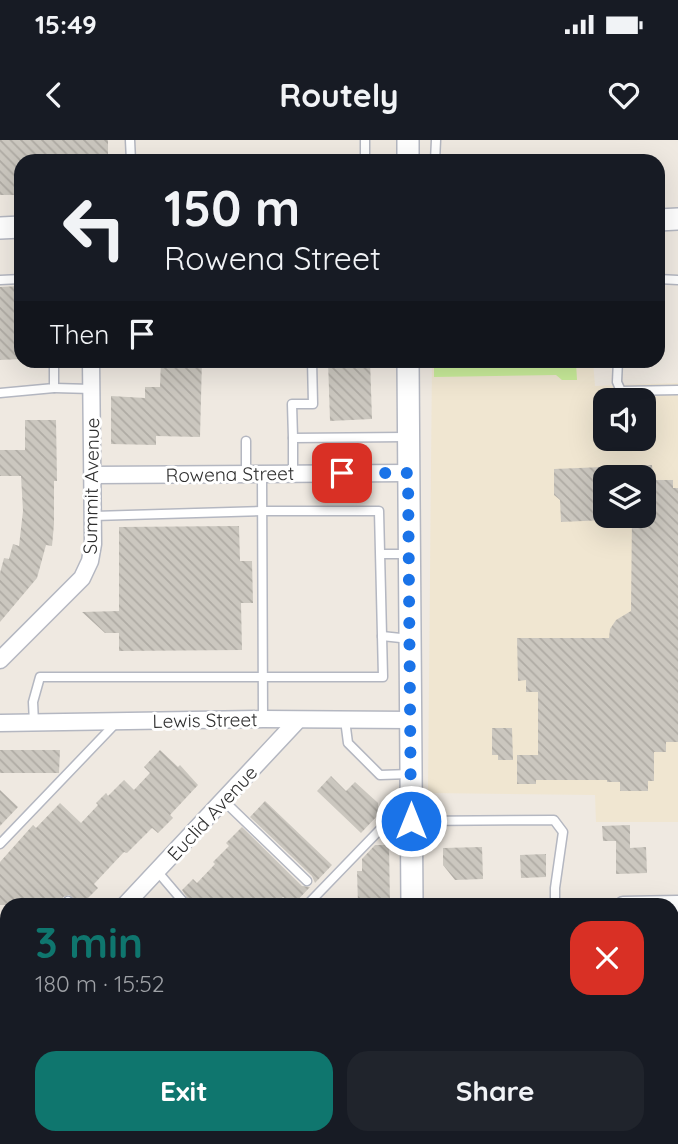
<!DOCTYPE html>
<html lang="en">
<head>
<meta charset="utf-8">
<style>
	:root { --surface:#171b24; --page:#20242c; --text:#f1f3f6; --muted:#9ea1a6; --accent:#0f766e }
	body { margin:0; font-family:Quicksand,sans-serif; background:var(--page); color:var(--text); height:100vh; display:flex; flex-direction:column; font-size:26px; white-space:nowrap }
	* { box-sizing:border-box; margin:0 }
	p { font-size:23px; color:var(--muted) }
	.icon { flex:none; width:38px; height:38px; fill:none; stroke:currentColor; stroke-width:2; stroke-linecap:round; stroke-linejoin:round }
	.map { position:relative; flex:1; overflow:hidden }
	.drawer { position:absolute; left:0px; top:758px; width:679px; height:247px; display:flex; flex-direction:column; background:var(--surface); border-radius:21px 21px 0 0; box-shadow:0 7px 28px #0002 }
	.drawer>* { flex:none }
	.banner { position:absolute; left:14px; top:14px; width:651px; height:214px; border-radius:21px; box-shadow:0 7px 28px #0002; background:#171b24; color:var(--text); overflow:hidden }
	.buttons { position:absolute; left:593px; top:248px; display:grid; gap:14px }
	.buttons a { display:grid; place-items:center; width:63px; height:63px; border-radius:14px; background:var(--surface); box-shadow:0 7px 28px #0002; font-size:35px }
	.pin { position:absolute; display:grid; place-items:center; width:60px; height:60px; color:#fff; margin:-30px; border-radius:14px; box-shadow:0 4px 10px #0006 }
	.me { position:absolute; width:77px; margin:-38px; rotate:0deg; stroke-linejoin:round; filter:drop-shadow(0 0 5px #0008) }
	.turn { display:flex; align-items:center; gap:24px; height:147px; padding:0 35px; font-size:32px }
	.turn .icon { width:91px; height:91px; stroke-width:2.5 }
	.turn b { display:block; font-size:49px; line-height:60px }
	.then { display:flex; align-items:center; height:66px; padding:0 35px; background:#0003; gap:14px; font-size:26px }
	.round { display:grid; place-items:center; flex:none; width:74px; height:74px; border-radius:21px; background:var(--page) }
	.overview { display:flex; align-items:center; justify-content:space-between; height:119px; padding:0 35px }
	h1 { font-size:42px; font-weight:700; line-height:52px; color:var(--accent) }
	.button { display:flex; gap:14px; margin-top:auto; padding:14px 35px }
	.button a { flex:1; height:80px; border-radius:21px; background:var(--accent); color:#fff; font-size:28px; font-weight:700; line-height:80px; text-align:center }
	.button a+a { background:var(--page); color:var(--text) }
	.status { display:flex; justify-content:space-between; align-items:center; height:49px; padding:0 35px; background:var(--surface); direction:ltr }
	.status svg { height:19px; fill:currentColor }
	header { display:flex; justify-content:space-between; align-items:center; height:91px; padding:0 35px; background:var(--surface); font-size:32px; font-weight:700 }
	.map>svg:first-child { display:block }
	.education { fill:#f0e6d1; fill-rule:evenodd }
	.pitch { fill:#c9ec9a }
	.building { fill:url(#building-back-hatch) }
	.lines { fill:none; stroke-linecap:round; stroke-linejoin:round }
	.lane-casing { stroke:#b4b7c1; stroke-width:11 }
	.street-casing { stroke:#b4b7c1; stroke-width:19 }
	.secondary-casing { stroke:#b4b7c1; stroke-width:24 }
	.lane { stroke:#fff; stroke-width:8 }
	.street { stroke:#fff; stroke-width:16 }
	.secondary { stroke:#fff; stroke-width:21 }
	.route { stroke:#1a73e8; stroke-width:12; stroke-dasharray:0 21.6 }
	.labels { text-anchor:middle; stroke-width:6; stroke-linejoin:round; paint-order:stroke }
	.street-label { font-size:19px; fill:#2e2e2e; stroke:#fff }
</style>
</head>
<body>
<div class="status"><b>15:49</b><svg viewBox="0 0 49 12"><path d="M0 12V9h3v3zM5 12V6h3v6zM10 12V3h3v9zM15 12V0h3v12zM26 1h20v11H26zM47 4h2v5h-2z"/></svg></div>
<header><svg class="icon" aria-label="back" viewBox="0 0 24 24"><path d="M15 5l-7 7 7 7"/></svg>Routely<svg class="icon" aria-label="heart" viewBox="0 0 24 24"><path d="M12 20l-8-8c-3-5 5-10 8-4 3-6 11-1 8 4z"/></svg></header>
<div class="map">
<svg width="678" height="1004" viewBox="0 0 678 1004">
	<defs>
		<pattern id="building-back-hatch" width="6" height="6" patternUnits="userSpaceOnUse" patternTransform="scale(1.75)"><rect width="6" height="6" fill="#cbc7bf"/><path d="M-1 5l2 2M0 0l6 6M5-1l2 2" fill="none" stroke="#afaba4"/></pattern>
	</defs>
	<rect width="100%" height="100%" fill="#efe9e1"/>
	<path class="education" d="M432,221H593L595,246L678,243V682H596L595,655L428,653ZM606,261H644V299H606ZM606,338H644V376H606Z"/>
	<polygon class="pitch" points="434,221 573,221 576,223 577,240 562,240 556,235 434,237"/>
	<g class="building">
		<polygon points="0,0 108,0 108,21 21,21 21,55 0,55"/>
		<polygon points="21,146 21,219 0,220 0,147"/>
		<polygon points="161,220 202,220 200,297 156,296 156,305 111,304 111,256 145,258 145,247 160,247"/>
		<polygon points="328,220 370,220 372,279 330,281"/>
		<polygon points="25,280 56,280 57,341 54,341 54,384 52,406 46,405 37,438 0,482 0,433 4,418 9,419 13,404 19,406 23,371 21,336 0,336 0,310 25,310"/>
		<polygon points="652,325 653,338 606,338 606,380 561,382 560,360 554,355 554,329"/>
		<polygon points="644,340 673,340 673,348 678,348 678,602 666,602 666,612 654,612 654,641 648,641 648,651 620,651 620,642 607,642 607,640 536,640 536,644 517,644 517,615 538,615 538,552 526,552 526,540 518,541 517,498 609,498 610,489 616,480 631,471 632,376 644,376"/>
		<polygon points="239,386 240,421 252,421 253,463 241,463 242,510 119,511 119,493 105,493 82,472 119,471 119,387"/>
		<polygon points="492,588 512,588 513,620 498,620 498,615 492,615"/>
		<polygon points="0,610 60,610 59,633 0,633"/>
		<polygon points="160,610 178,627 180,625 198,645 170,675 173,678 158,693 152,688 127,713 124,712 94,744 98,748 81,765 78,765 69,755 63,757 63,765 0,765 0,722 33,685 36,688 60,663 81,683 98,665 96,663 106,653 108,656 124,640 134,650 150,633 144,627"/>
		<polygon points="331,636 346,651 355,642 378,663 379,674 361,693 317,651"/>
		<polygon points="0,650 18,667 0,686"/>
		<polygon points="265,661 332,725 315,743 312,736 250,677"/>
		<polygon points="630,685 630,708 646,707 647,733 616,734 616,701 603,701 602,686"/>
		<polygon points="242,687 302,746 310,747 293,765 283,757 275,765 192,765 182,750 193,739 197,743 215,724 213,722 229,706 226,703"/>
		<polygon points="375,705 389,705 390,765 358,764 357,731 362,731 362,719"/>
		<polygon points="482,707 483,739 455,740 443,725 443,708"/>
		<polygon points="546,714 546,737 521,738 520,715"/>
	</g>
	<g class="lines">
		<defs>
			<g id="lane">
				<polyline points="130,0 131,21"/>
				<polyline points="365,0 365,21"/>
				<polyline points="435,21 436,0"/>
				<polyline points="658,139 678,140"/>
				<polyline points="0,140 21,139"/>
				<polyline points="618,220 617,242 621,251 678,250"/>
				<polyline points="54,248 92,249"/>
				<polyline points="0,253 54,248 54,220"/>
				<polyline points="293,298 292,264 313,264 312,220"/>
				<polyline points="246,333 246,301"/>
				<polyline points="293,333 293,298 406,297"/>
				<polyline points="262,334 263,579"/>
				<polyline points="381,414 407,414"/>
				<polyline points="382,496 410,499"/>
				<polyline points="345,580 348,603 380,635 410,634"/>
				<polyline points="34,583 33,562 40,537 383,537 379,371 262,371 94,376"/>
				<polyline points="224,661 307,741"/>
				<polyline points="411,681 554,680 563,692 555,748 555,765"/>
				<polyline points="0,704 115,584"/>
				<polyline points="157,731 186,765"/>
				<polyline points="68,761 72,765"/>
				<polyline points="307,765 395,674 411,673"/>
				<polyline points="557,998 557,1004"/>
				<polyline points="77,1004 84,998"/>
			</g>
			<g id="street">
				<polyline points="94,335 408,333"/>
				<polyline points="0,520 82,438 90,421 93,404 91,220"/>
				<polyline points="0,583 263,579 411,580"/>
				<polyline points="125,765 298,580"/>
				<polyline points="623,765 678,764"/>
				<polyline points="0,895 7,888"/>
			</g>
			<g id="secondary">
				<polyline points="408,21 408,0"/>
				<polyline points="658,80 678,79"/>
				<polyline points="0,88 21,87"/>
				<polyline points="408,220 412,765"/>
				<polyline points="412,998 412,1004"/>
				<polyline points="256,1004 262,998"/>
			</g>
		</defs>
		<use href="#lane" class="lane-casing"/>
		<use href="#street" class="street-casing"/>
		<use href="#secondary" class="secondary-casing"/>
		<use href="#lane" class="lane"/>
		<use href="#street" class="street"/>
		<use href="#secondary" class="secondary"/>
	</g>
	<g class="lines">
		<polyline class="route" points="342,333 408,333 411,681"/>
	</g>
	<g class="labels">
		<g class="street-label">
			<text transform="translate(230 334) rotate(-1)" y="7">Rowena Street</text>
			<text transform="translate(91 346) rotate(-89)" y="7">Summit Avenue</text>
			<text transform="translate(205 580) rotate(-1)" y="7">Lewis Street</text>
			<text transform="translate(212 673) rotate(-47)" y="7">Euclid Avenue</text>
		</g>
	</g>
</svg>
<div class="buttons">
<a><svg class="icon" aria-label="sound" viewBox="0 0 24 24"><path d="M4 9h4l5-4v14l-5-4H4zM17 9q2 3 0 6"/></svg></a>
<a><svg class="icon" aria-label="layers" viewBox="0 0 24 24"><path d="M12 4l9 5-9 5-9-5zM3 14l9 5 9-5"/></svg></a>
</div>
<div class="pin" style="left:342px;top:333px;background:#d93025"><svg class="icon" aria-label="arrive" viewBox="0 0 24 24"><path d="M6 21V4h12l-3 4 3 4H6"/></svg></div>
<svg class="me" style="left:411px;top:681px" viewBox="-20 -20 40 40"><circle r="17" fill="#1a73e8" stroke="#fff" stroke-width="3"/><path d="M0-11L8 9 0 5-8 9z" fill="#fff"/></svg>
<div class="banner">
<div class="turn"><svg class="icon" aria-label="left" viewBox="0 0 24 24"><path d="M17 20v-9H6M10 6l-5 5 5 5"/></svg><div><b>150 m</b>Rowena Street</div></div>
<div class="then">Then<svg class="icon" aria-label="arrive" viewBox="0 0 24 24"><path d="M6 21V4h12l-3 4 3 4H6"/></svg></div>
</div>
<section class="drawer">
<div class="overview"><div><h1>3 min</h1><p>180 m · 15:52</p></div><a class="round" style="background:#d93025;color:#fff"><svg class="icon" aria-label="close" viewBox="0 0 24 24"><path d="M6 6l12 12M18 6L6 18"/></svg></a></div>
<div class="button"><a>Exit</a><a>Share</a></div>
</section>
</div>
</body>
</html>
